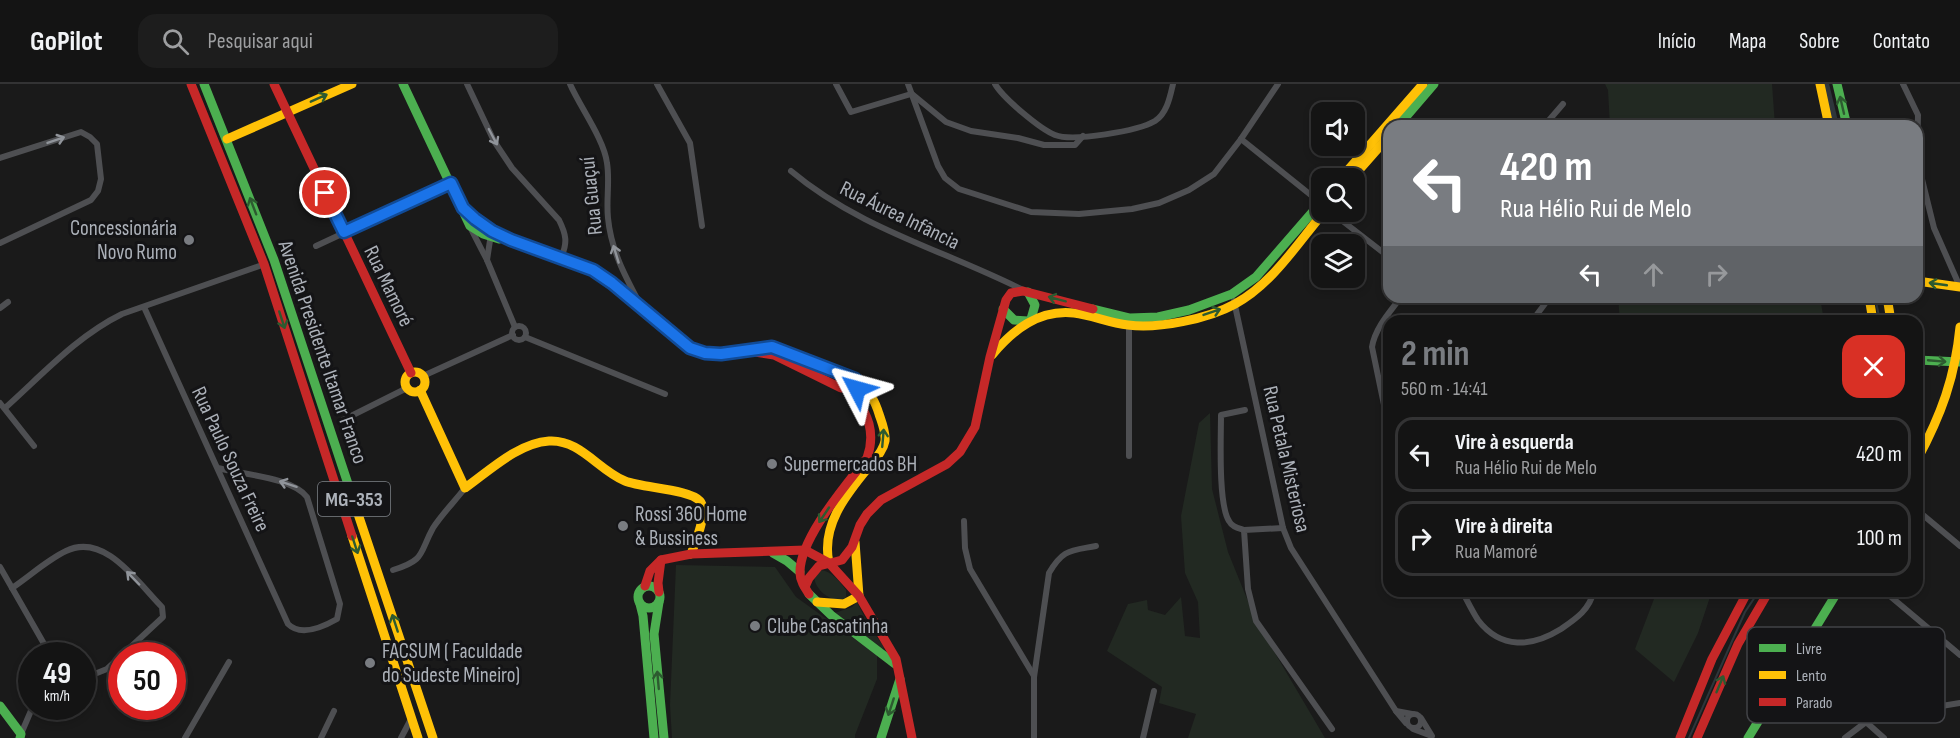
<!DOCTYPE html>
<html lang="pt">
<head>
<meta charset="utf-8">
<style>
	:root { --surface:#141414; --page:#1d1d1d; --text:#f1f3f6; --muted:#9d9ea0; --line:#333334; --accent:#797c81 }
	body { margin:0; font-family:"Sofia Sans Condensed",sans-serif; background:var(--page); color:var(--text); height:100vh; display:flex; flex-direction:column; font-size:22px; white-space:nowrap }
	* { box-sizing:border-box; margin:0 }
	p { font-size:20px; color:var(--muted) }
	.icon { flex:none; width:33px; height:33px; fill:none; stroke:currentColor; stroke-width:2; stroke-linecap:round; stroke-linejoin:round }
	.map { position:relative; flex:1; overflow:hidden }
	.sheet { position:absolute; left:1383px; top:231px; width:540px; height:282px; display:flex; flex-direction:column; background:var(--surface); border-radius:18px; box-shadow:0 3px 9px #0003,0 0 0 2px var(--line) }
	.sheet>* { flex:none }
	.banner { position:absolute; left:1383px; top:36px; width:540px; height:183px; border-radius:18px; box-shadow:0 3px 9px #0003,0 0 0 2px var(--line); background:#797c81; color:#fff; overflow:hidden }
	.tools { position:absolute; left:1311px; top:18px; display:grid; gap:12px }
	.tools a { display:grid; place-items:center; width:54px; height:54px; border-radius:12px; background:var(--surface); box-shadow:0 3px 9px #0003,0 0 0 2px var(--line); font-size:30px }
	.speed { position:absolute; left:18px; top:558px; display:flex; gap:12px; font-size:30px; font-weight:700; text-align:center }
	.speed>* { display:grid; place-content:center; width:78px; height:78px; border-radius:50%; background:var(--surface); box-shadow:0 3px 9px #0003,0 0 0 2px var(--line); line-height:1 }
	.speed small { font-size:15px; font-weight:400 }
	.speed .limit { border:9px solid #d22; background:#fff; color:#111 }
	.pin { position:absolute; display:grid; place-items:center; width:51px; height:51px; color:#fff; margin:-26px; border:3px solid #fff; border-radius:50%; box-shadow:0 2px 6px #0007 }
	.me { position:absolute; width:66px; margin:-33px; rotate:309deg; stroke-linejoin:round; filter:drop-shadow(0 0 4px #0008) }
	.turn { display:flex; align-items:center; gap:21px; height:126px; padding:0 18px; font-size:27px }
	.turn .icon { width:78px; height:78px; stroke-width:2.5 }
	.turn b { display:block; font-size:42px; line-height:51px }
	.lanes { display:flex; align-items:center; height:57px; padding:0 18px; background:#0003; justify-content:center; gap:30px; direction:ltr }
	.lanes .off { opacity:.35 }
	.round { display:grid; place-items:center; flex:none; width:63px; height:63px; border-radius:18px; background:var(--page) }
	.headline { display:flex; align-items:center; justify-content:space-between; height:102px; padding:0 18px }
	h1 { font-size:36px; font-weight:700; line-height:45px; color:var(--accent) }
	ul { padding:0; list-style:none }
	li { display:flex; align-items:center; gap:18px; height:75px; margin:0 12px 9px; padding:0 6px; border:3px solid var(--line); border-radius:18px }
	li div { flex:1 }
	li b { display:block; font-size:22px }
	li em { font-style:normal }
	header { display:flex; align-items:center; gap:36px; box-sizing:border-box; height:84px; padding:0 30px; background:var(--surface); border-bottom:2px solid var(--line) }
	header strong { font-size:28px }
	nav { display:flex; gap:33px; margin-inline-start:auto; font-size:21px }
	.search { width:420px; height:54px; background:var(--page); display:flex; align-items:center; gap:15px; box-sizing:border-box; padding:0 21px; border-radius:18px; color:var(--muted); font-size:22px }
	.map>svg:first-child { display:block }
	.green { fill:#222922 }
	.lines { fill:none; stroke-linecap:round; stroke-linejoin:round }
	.stream { stroke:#2e363b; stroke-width:2 }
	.canal { stroke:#2e363b; stroke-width:8 }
	.street { stroke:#4e4f52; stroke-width:6 }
	.fast { stroke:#4caf50; stroke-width:9 }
	.slow { stroke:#ffc107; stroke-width:9 }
	.jam { stroke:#c62828; stroke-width:9 }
	.oneway { stroke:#2d5a30 }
	.oneway2 { stroke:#90949a }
	.route-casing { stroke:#114b97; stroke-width:15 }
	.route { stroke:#1a73e8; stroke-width:10 }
	.poi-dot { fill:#797c81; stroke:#141416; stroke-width:2 }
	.labels { text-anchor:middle; stroke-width:6; stroke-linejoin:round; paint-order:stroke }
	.shield { fill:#141416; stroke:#7e8288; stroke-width:1.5 }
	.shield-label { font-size:20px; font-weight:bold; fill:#acb1b9 }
	.street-label { font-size:21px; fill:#acb1b9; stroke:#141416 }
	.poi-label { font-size:21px; fill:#acb1b9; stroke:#141416; text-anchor:start }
	.key { fill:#141416; stroke:#424347; stroke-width:1.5 }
	.key-label { font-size:16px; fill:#acb1b9 }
</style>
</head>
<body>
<header>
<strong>GoPilot</strong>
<div class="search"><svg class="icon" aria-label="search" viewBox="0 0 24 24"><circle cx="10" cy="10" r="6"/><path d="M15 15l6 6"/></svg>Pesquisar aqui</div>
<nav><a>Início</a><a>Mapa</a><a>Sobre</a><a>Contato</a></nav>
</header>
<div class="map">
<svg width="1960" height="654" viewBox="0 0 1960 654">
	<rect width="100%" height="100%" fill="#1a1a1a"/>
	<g class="green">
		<polygon points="1605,0 1772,0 1775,42 1610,42 1608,6"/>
		<polygon points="1618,213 1820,213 1824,237 1620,237"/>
		<polygon points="1210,329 1212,405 1228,468 1256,537 1325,654 1188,654 1196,630 1159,619 1162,603 1107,567 1128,520 1147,516 1148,526 1165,531 1181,513 1185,552 1200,554 1198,518 1185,489 1181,432 1199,339"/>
		<polygon points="676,481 775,483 796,513 877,571 877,595 855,651 855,654 672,654 670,621"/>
		<path d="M820,486C832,487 839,497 846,506V513L842,517C828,516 814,505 814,491Z"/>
		<polygon points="1654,507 1712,507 1698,549 1674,598 1635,565 1654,515"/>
		<polygon points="857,518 868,540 884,563 883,565 835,529 852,523"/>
	</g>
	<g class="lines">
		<g class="stream">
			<polyline points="1875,213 1880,237"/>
			<polyline points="1689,654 1745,528 1759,507"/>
		</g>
		<polyline class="canal" points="1825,0 1835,42"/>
		<g class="street">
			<path d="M467,0L494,57L512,84L559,136C566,150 568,159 561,173"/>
			<path d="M570,0C580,23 604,55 607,79C610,97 606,116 608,134C611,166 625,192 640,220"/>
			<polyline points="657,0 690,59 702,142"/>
			<polyline points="836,0 851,28 911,10"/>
			<polyline points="908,0 938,82 945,94 959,105 1031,128 1079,130 1132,125 1159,119 1189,106 1214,90 1241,55 1278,0"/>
			<path d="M995,0C1003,14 1040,45 1055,51C1073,58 1138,47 1155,37C1167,29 1170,13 1173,0"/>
			<polyline points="1903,0 1918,31 1917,75 1934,144 1960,203"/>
			<polyline points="912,10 946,38 971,47 1018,54 1044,61 1075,61 1083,52"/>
			<polyline points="1544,42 1563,20"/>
			<polyline points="1241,55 1322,120"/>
			<polyline points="0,74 81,48 90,53 97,60 101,95 98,107 91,116 0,159"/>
			<path d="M791,87C860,145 944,166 1023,206"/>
			<polyline points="1331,128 1389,173"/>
			<polyline points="470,143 487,176 515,243"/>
			<polyline points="316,162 451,99"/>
			<polyline points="487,176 491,150"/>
			<polyline points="1234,217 1283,444 1291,464 1396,627"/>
			<path d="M144,223L288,540C301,553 323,543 337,535L340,520L307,413C291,393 244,391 218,384"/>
			<polyline points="0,224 8,218"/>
			<polyline points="1532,237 1550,213"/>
			<circle cx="519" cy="249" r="7"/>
			<polyline points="525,253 665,310"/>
			<polyline points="423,292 513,251"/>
			<polyline points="0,319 34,362"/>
			<path d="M5,324C42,291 77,252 122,230L265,180"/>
			<polyline points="343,336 407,304"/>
			<path d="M1389,345L1372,263C1375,244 1390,228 1401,213"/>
			<polyline points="1129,372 1129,237"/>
			<polyline points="1917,426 1960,462"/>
			<polyline points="964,437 965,464 970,485 1034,592"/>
			<polyline points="1283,444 1244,446 1248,505 1256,537 1332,645"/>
			<path d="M1244,446C1238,444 1232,443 1229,437C1218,420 1221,353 1221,331L1245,326"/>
			<polyline points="0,483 51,572"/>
			<path d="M393,486C426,476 419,469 433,444C442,430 455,417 465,404"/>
			<path d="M12,504C30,492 47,476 66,467C105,448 138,499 162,523L163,533L107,585L82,595"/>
			<path d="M1462,507C1467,516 1472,527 1478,536C1501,566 1532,563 1561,545C1577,534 1589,526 1594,507"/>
			<polyline points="1884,507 1960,571"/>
			<circle cx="1414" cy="637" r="7"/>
			<polyline points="1866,638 1884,654"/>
			<polyline points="1406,639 1396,627 1412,630"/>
			<polyline points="1413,645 1432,652 1421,634"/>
			<polyline points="21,650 33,622"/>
			<polyline points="185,654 229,578"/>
			<polyline points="321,654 334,627"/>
			<polyline points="401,654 411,635"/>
			<path d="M1034,654V593L1049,489C1063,465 1070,467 1096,462"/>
			<polyline points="1143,654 1154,607"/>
			<polyline points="1845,654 1866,638 1881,632 1960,619"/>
		</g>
		<g class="fast">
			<polyline points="204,0 274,176 351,409"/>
			<polyline points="403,0 470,142 483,150 499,155"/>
			<polyline points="1837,0 1847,42"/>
			<polyline points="1398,42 1434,0"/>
			<polyline points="1028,208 1035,221 1031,235"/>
			<polyline points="1003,225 1014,236 1028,237"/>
			<polyline points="1093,225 1130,234 1158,233 1189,226 1232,210 1256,193 1322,117"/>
			<polyline points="1917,276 1960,278"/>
			<polyline points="773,469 787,477 800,488"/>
			<circle cx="649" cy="513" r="11"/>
			<polyline points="809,510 831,531 895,580"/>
			<polyline points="659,518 654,550 664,654"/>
			<polyline points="640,520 643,532 654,654"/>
			<polyline points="0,622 21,650 20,654"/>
			<polyline points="881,654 900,595"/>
			<polyline points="1748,654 1838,507"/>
		</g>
		<g class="slow">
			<polyline points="1820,0 1829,42"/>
			<polyline points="227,55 352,0"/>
			<polyline points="1341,94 1423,0"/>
			<polyline points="1352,94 1389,52"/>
			<path d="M463,124L487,143L506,154L580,180L600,190L690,264C714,272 735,268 759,265"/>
			<polyline points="1917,197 1960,203"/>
			<polyline points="1869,213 1873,237"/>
			<polyline points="1887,213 1891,237"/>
			<path d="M992,271C1013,246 1039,225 1074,229C1092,231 1109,239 1128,241C1158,245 1208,235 1235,220C1272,200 1297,160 1324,128"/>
			<circle cx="415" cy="298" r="10"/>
			<path d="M420,306L465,404C489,387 518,359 549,357C580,355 598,386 625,397C642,404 689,405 700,417C709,427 695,459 691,470"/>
			<path d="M1917,376C1941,331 1955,294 1960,243"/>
			<polyline points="351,409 433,654"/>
			<polyline points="352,452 418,654"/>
			<polyline points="855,458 859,512"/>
			<path d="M829,479C821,442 845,412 868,384C874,376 883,368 885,357C886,348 882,339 879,330C875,317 870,308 859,300"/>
			<polyline points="817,518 844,520 859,512"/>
		</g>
		<g class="jam">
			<polyline points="191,0 264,180 352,452"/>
			<polyline points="274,0 411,289"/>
			<polyline points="759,265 773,263 848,293"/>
			<polyline points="755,268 774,271 841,304"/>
			<polyline points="645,502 650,487 661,476 691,470 805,466 829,479 859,512 896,575 912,654"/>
			<polyline points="805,503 809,494 819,482 842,476 852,463 860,441 867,430 881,416 947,380 960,368 975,343 990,273 1006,216 1011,209 1023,207 1093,225"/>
			<polyline points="659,508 658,499 661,476"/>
			<path d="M809,510C805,504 800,497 800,489C799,455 847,400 867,374C876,349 868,330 853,309"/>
			<polyline points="1680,654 1712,575 1748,507"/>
			<polyline points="1697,654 1738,560 1769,507"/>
		</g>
	</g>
	<defs><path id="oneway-shaft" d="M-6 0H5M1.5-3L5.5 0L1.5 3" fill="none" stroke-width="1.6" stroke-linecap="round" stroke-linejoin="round" transform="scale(1.5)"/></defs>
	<g class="oneway">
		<use href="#oneway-shaft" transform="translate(319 14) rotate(-24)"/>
		<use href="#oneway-shaft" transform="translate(1842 21) rotate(-103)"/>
		<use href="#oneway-shaft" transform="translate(253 122) rotate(-111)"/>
		<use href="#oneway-shaft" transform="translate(1938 200) rotate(-172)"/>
		<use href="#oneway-shaft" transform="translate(1057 215) rotate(-165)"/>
		<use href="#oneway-shaft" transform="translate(1212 228) rotate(-19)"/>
		<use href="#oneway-shaft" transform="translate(282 236) rotate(72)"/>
		<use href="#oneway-shaft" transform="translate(1937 277) rotate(5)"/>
		<use href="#oneway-shaft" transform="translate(883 354) rotate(-85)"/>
		<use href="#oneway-shaft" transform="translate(824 431) rotate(124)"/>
		<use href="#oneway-shaft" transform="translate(355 461) rotate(72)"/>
		<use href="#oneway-shaft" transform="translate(395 539) rotate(-108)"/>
		<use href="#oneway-shaft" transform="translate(658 596) rotate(-95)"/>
		<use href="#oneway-shaft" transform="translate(1720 600) rotate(-67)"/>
		<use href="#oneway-shaft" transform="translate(891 623) rotate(108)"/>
	</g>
	<g class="oneway2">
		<use href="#oneway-shaft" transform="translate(493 53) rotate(62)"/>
		<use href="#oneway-shaft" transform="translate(56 56) rotate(-19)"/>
		<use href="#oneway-shaft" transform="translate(616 170) rotate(-107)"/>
		<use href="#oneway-shaft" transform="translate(288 400) rotate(-162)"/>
		<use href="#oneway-shaft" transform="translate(133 494) rotate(-134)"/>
	</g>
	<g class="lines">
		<defs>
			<polyline id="route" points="325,109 344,148 451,99 463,124 475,135 492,147 511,156 593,186 612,199 690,264 705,269 721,270 772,263 855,295 858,298 857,305"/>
		</defs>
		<use href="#route" class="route-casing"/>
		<use href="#route" class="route"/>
	</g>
	<g class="poi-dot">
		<circle cx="189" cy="156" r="6"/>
		<circle cx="772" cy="380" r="6"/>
		<circle cx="623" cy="442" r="6"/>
		<circle cx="755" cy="542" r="6"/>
		<circle cx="370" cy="579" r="6"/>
	</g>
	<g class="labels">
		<rect class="shield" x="318" y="398" width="72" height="34" rx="4.5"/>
		<g class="shield-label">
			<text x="354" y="422">MG-353</text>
		</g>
		<g class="street-label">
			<text transform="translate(591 112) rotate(-96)" y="7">Rua Guaçuí</text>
			<text transform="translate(900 131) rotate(26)" y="7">Rua Áurea Infância</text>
			<text transform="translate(389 202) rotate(64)" y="7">Rua Mamoré</text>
			<text transform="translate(323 268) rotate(71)" y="7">Avenida Presidente Itamar Franco</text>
			<text transform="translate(231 375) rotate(65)" y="7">Rua Paulo Souza Freire</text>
			<text transform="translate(1287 375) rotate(77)" y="7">Rua Petala Misteriosa</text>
		</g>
		<g class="poi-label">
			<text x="177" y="151" text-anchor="end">Concessionária<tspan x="177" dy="24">Novo Rumo</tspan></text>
			<text x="784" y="387">Supermercados BH</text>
			<text x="635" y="437">Rossi 360 Home<tspan x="635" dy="24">&amp; Bussiness</tspan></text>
			<text x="767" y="549">Clube Cascatinha</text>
			<text x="382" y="574">FACSUM ( Faculdade<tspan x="382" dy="24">do Sudeste Mineiro)</tspan></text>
		</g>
	</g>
	<rect x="1747" y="543" width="198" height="96" rx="9" class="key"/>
	<rect x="1759" y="560" width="27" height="8" fill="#4caf50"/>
	<rect x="1759" y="587" width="27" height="8" fill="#ffc107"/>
	<rect x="1759" y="614" width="27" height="8" fill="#c62828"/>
	<g class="key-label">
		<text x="1796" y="570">Livre</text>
		<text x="1796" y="597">Lento</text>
		<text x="1796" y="624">Parado</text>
	</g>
</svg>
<div class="tools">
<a><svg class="icon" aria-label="sound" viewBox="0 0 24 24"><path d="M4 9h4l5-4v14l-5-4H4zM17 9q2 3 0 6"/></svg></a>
<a><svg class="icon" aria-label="search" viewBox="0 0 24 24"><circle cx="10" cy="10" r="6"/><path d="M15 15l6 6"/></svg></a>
<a><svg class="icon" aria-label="layers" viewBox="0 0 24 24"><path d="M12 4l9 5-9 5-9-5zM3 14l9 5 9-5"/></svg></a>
</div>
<div class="speed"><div>49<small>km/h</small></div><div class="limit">50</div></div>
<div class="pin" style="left:325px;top:109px;background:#d93025"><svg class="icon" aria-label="arrive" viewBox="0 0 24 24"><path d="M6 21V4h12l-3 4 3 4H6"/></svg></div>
<svg class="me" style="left:857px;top:305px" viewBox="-20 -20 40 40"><path d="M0-17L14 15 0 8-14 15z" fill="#1a73e8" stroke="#fff" stroke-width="4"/></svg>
<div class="banner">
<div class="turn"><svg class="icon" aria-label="left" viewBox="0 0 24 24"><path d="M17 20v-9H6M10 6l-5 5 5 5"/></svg><div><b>420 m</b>Rua Hélio Rui de Melo</div></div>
<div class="lanes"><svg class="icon" aria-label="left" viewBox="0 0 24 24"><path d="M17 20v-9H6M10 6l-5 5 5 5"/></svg><svg class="icon off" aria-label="ahead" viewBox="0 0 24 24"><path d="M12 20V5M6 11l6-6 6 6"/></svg><svg class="icon off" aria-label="right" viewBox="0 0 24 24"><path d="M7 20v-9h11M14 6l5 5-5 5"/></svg></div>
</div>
<section class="sheet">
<div class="headline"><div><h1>2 min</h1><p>560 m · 14:41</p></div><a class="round" style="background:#d93025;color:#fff"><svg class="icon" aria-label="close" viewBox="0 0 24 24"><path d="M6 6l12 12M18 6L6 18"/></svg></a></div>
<ul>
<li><svg class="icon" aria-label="left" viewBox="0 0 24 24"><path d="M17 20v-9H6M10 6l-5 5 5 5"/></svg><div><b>Vire à esquerda</b><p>Rua Hélio Rui de Melo</p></div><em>420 m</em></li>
<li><svg class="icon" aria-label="right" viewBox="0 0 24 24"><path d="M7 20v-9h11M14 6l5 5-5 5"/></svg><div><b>Vire à direita</b><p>Rua Mamoré</p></div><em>100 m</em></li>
</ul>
</section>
</div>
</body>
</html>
